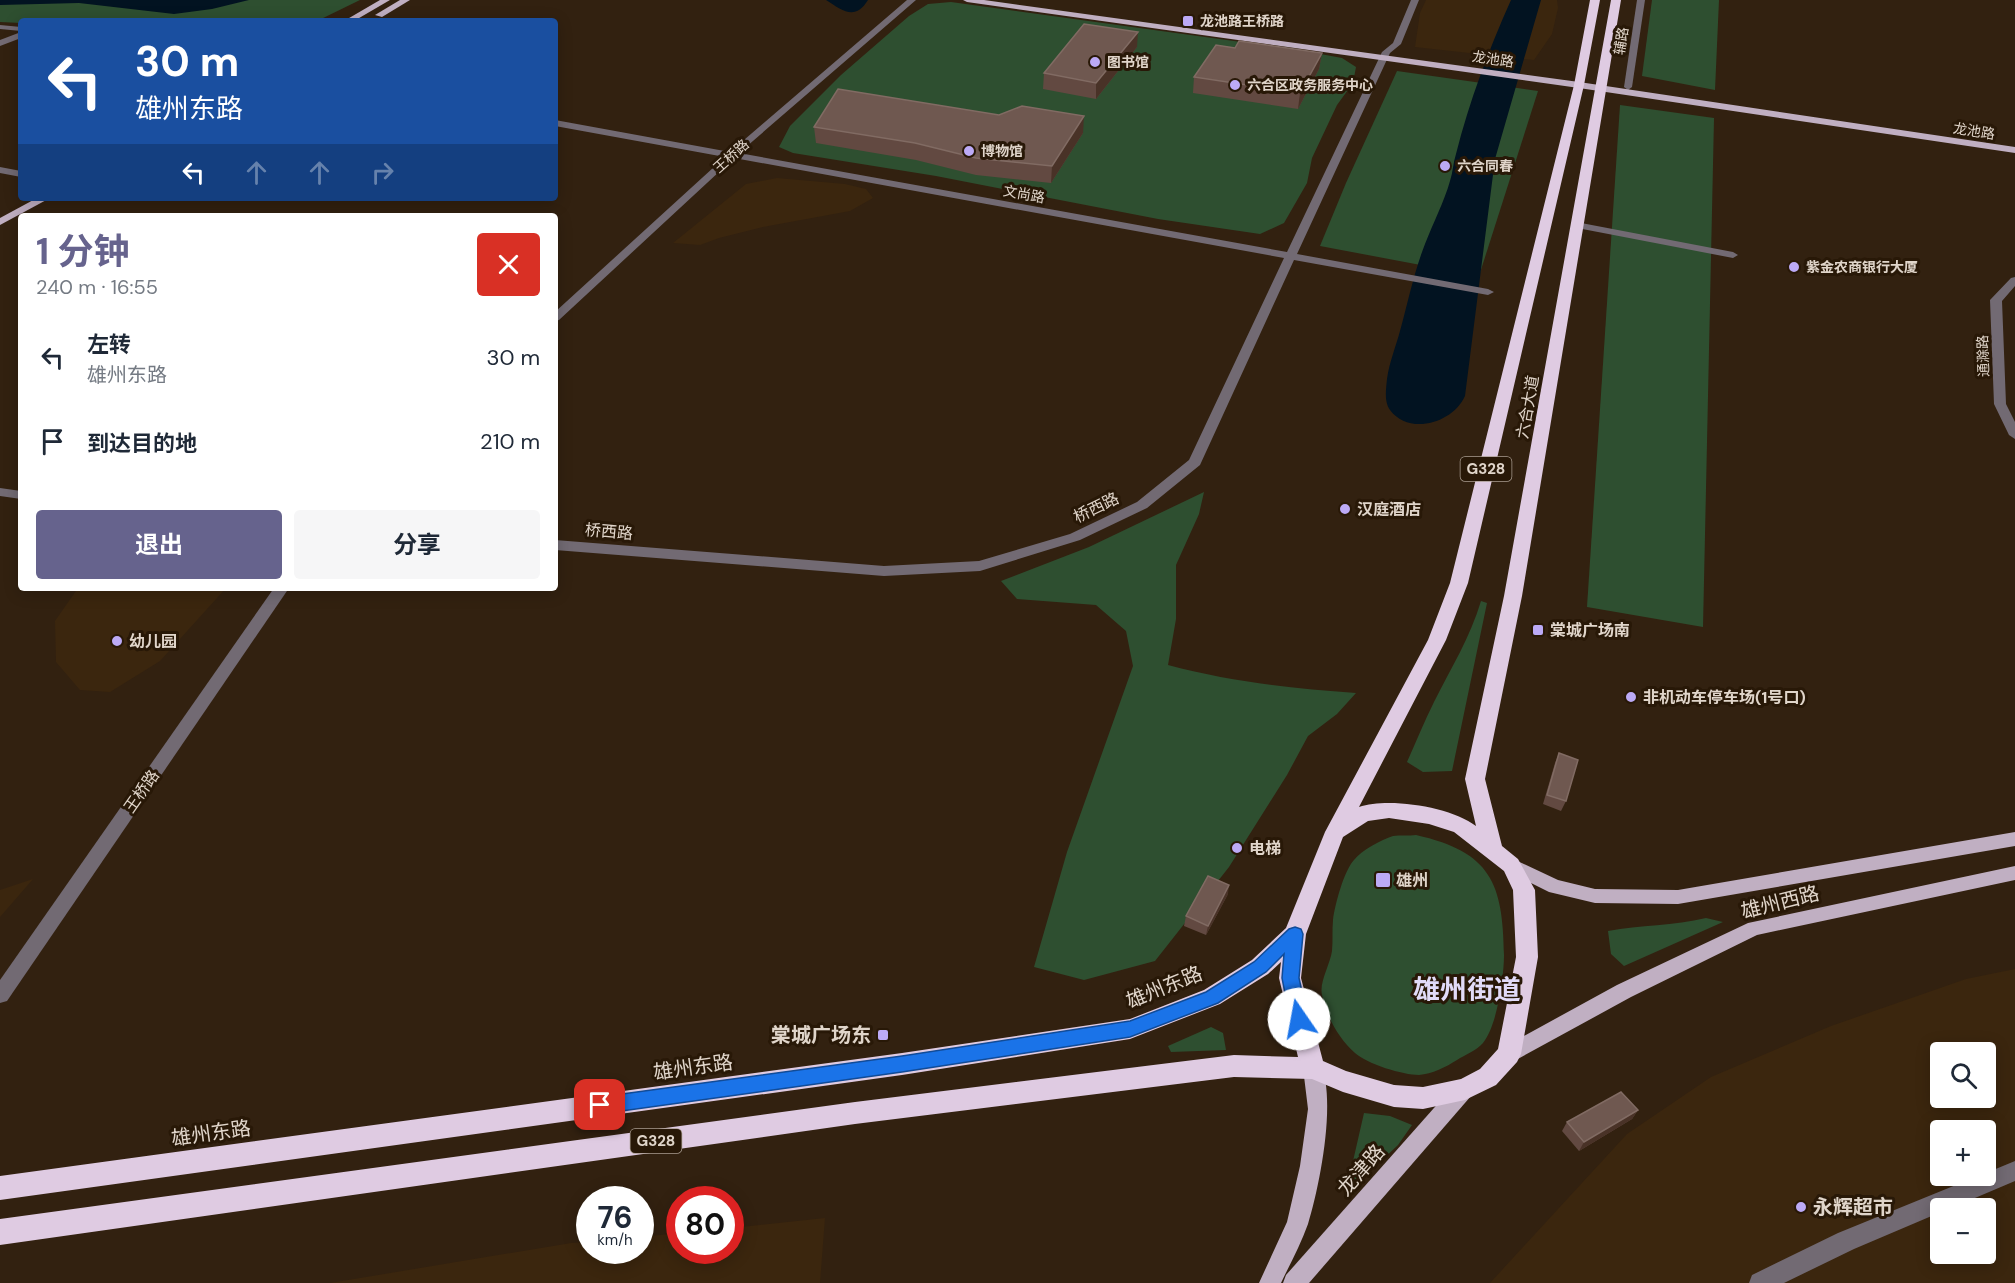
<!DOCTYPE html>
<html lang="zh">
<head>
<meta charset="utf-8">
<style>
	:root { --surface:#fff; --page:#f6f6f7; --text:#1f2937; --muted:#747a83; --accent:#66638d }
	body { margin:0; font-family:"DM Sans","Noto Sans SC",sans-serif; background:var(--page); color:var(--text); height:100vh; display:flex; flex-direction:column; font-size:22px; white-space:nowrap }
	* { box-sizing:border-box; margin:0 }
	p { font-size:20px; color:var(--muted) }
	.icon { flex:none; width:33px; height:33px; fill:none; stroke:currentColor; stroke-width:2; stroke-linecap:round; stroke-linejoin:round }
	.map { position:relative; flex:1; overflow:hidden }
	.details { position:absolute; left:18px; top:213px; width:540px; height:378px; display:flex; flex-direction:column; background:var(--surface); border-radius:6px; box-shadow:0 3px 15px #0003 }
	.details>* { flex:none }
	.banner { position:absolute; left:18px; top:18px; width:540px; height:183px; border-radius:6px; box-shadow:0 3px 15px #0003; background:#1a4fa0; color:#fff; overflow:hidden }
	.buttons { position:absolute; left:1930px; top:1042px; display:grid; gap:12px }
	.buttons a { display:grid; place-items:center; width:66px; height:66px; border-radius:6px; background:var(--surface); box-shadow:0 3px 15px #0003; font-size:30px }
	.speed { position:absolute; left:576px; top:1186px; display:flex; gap:12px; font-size:30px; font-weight:700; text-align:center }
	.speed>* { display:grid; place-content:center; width:78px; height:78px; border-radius:50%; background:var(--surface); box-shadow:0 3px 15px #0003; line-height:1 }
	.speed small { font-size:15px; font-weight:400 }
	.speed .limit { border:9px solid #d22; background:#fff; color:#111 }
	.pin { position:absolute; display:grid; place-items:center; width:51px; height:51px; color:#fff; margin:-26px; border-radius:12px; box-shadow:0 3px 9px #0006 }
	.me { position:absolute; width:66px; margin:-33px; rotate:348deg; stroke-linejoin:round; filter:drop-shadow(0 0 4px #0008) }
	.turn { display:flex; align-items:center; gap:21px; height:126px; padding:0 18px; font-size:27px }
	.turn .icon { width:78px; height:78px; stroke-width:2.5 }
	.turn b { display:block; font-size:42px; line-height:51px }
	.lanes { display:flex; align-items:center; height:57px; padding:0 18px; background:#0003; justify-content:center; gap:30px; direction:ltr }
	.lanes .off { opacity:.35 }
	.round { display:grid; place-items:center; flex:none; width:63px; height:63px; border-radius:6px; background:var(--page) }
	.summary { display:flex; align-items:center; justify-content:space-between; height:102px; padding:0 18px }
	h1 { font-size:36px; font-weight:700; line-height:45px; color:var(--accent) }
	.button { display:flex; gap:12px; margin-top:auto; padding:12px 18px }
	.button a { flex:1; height:69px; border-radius:6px; background:var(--accent); color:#fff; font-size:24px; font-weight:700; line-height:69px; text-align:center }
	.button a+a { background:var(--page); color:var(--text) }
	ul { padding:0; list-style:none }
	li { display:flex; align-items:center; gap:18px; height:84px; padding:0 18px }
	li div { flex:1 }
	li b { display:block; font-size:22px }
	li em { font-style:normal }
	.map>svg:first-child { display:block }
	.built { fill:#3b260e; fill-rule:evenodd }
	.green { fill:#2e4f30 }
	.water { fill:#021321 }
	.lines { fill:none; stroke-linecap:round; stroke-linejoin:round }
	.minor { fill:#726a73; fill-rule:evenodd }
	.major { fill:#c0afc2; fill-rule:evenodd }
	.highway { fill:#dfcbe2; fill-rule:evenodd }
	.wall { fill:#624941 }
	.shaded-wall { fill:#493227 }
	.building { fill:#6f5850; stroke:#816b63; stroke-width:1.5 }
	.route { fill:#1a73e8; stroke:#114b97; stroke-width:1.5 }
	.poi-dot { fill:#bcaaf6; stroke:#281807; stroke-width:2 }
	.labels { text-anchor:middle; stroke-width:6; stroke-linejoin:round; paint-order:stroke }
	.far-poi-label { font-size:14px; font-weight:bold; fill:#e0d5ca; stroke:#281807; text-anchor:start }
	.far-street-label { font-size:14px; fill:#e0d5ca; stroke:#281807 }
	.shield { fill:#281807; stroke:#a99c90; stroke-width:1.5 }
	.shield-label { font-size:15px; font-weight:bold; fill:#e0d5ca }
	.street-label { font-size:16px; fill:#e0d5ca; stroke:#281807 }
	.poi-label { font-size:16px; font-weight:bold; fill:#e0d5ca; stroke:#281807; text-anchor:start }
	.near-street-label { font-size:20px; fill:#e0d5ca; stroke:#281807 }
	.near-poi-label { font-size:20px; font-weight:bold; fill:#e0d5ca; stroke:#281807; text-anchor:end }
	.near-district-label { font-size:27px; font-weight:bold; fill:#e1dbf8; stroke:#281807 }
</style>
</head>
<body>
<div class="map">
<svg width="2015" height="1283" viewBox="0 0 2015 1283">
	<rect width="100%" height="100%" fill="#322110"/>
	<g class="built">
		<polygon points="1426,0 1557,0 1558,8 1552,34 1534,60 1415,47 1420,13"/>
		<polygon points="777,178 845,184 866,189 873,198 850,211 763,227 719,238 700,245 673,243 746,184"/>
		<polygon points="78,588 226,588 160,661 110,692 80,690 56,662 55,621"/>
		<polygon points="33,879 0,917 0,890"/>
		<path d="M2015,969V1283H1490L1627,1134L1711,1077L1831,1026L1966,979ZM1941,1053H1986V1098H1941ZM1941,1131H1986V1176H1941ZM1941,1209H1986V1254H1941Z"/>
		<polygon points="825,1218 820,1283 330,1283 571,1243 589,1242 590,1251 640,1251 641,1237 679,1233 680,1251 730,1251 731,1228"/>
	</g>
	<g class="green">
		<polygon points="0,0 360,0 317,21 21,21 21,23 0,22"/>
		<polygon points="1652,0 1719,0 1715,90 1642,76"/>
		<polygon points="951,2 1299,50 1342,58 1356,67 1353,83 1337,105 1312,158 1307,183 1284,223 1260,234 1158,219 936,176 793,153 779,147 790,126 841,75 909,16 928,4"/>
		<polygon points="1397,71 1538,91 1479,276 1320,246 1346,183"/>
		<polygon points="1620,105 1714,118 1703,627 1587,607"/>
		<path d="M1204,492L1199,514L1176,565V619L1168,665C1232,682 1290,688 1356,693L1337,714L1308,736L1287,775L1229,867L1155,961L1084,980L1034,967L1067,852L1133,666L1126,631L1096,605L1017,599L1001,581L1089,547Z"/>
		<path d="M1481,601L1487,603L1452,771L1423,772L1407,762C1416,742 1424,722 1434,702C1451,668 1470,638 1481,601Z"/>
		<path d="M1416,835C1491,852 1503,883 1504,955C1504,977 1497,1026 1483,1043C1477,1050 1465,1055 1457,1060C1446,1067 1432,1074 1419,1075C1403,1075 1367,1064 1355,1053C1339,1039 1326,1016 1322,995C1319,982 1330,965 1332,951C1333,941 1332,930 1333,920C1335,904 1344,871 1354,860C1362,850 1381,840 1393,836C1400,835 1409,836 1416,835Z"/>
		<path d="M1706,918L1723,922L1624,966L1611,954L1608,931C1640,925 1674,926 1706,918Z"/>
		<polygon points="1211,1027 1223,1033 1226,1050 1171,1052 1168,1046"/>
		<polygon points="1364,1113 1390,1116 1412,1125 1398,1145 1362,1179 1353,1195 1348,1183"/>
	</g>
	<g class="water">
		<polygon points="0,0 249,0 212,9 174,14 79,3 0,5"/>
		<path d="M826,0H868C855,21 843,11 826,0Z"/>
		<path d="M1511,0H1541L1495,159L1465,396C1453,423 1409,436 1390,410C1384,402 1386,389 1387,379C1389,363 1396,346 1400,331C1408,302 1414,272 1425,244C1433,223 1444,202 1450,181C1453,172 1453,163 1456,154C1469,102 1489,49 1511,0Z"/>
	</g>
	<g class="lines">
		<g class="minor">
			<polygon points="907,0 916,0 739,153 1287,252 1382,52 1393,43 1411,0 1419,0 1401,44 1390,53 1297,254 1488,289 1494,292 1488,295 1294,260 1200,465 1147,508 1080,540 980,571 884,576 555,550 555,540 884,566 979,561 1070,534 1137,502 1189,460 1284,258 734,158 559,320 555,321 555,312 725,157 555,126 555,120 730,152"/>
			<polygon points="1637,0 1645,0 1632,87 1628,90 1624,87"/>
			<polygon points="0,25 21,27 21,31 0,29"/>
			<polygon points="21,32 21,38 0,46 0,40"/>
			<polygon points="0,167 21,171 21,177 0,173"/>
			<polygon points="1576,222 1733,252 1738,255 1733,258 1572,227 1571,225"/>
			<polygon points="2015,277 2015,286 2002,301 2006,404 2015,422 2015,439 2009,435 1994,404 1990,300 2011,278"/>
			<polygon points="0,488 21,491 21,499 0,496"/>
			<polygon points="274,588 289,588 7,1001 0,1003 0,980"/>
			<polygon points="2015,1161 2015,1181 1949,1209 1941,1209 1941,1212 1854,1249 1784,1283 1749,1283 1752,1275 1838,1233 1978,1176 1986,1176 1986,1173"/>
		</g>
		<g class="major">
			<polygon points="380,0 390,0 354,21 344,21"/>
			<polygon points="400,0 410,0 382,17 375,15"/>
			<polygon points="963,0 984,0 1579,82 2015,147 2015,153 1579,88 967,2"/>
			<polygon points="37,198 50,198 0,225 0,218"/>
			<polygon points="2015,832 2015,846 1678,904 1595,903 1549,892 1505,870 1502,865 1505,860 1511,858 1558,880 1595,889 1678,890"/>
			<polygon points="2015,866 2015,880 1757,935 1631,997 1516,1060 1509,1063 1502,1060 1499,1054 1502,1048 1617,985 1748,923"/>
			<path d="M1313,1059L1320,1062C1337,1099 1320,1185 1308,1224C1301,1244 1290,1264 1281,1283H1259L1287,1222L1300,1166L1308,1109L1303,1068L1306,1062Z"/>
			<polygon points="1464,1080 1471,1082 1474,1089 1471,1096 1309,1283 1283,1283 1286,1275 1457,1082"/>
		</g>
		<path class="highway" d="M1590,0H1600L1584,85L1468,583L1446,640L1359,807C1389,797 1451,807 1476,826L1465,779L1504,596L1611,0H1621L1522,596L1485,779L1502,846L1518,859L1535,890L1538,957L1521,1054L1517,1062L1496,1085L1465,1100L1423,1109L1394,1107L1343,1092L1312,1079L1234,1077L855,1124L0,1245V1219L855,1102L1234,1055L1298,1057L1279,978L1281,962L1268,974L1220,1004L1130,1039L902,1075L0,1200V1176L902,1053L1130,1019L1204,990L1252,960L1286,928L1325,832L1428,640L1450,583L1574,85ZM1389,818L1429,824L1454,832L1504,871L1513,890L1516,957L1498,1049L1480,1069L1461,1079L1423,1087L1394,1085L1346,1071L1323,1061L1301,978L1306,934L1343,837L1368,821Z"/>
	</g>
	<g class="wall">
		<polygon points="1137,47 1096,99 1043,89 1044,73"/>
		<polygon points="1235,48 1322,53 1319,69 1298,109 1193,93 1194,77"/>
		<polygon points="814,127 1083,133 1051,183 976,175 916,160 816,143"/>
		<polygon points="1559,753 1566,801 1561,811 1543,804 1555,763"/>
		<polygon points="1228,894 1206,935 1184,926 1186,916"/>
		<polygon points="1638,1110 1632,1119 1579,1151 1562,1131 1567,1122"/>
	</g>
	<g class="shaded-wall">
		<polygon points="1138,32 1137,47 1096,99 1096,83"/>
		<polygon points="1322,53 1319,69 1298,109 1300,93"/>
		<polygon points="1084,116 1083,133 1051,183 1052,166"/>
		<polygon points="1229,885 1228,894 1206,935 1208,926"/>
		<polygon points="1638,1110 1632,1119 1579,1151 1584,1142"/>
	</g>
	<g class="building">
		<polygon points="1084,24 1138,32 1096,83 1044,73"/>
		<polygon points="1239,41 1322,53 1300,93 1194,77 1216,45 1235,48"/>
		<polygon points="838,89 999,115 1022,106 1084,116 1052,166 976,158 915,143 814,127"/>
		<polygon points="1559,753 1578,760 1566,801 1547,795"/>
		<polygon points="1208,876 1229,885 1208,926 1186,916"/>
		<polygon points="1621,1092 1638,1110 1584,1142 1567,1122"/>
	</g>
	<polygon class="route" points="1295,927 1301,929 1303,934 1299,978 1308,1019 1305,1025 1299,1027 1293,1025 1290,1019 1282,978 1284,954 1266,972 1218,1003 1130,1037 902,1072 600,1114 594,1111 591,1105 594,1099 600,1097 902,1056 1130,1021 1206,992 1254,962 1289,929"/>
	<g class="poi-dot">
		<rect x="1182" y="15" width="12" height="12" rx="3"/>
		<circle cx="1095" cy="62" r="6"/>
		<circle cx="1235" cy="85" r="6"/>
		<circle cx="969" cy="151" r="6"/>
		<circle cx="1445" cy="166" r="6"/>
		<circle cx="1794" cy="267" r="6"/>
		<circle cx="1345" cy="509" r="6"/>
		<rect x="1532" y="624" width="12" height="12" rx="3"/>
		<circle cx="117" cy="641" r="6"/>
		<circle cx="1631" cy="697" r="6"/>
		<circle cx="1237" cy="848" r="6"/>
		<rect x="1375" y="872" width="16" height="16" rx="3"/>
		<rect x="877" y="1029" width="12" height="12" rx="3"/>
		<circle cx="1801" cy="1207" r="6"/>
	</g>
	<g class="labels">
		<g class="far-poi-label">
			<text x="1200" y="26">龙池路王桥路</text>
			<text x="1107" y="67">图书馆</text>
			<text x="1247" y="90">六合区政务服务中心</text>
			<text x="981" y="156">博物馆</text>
			<text x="1457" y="171">六合同春</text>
			<text x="1806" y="272">紫金农商银行大厦</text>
		</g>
		<g class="far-street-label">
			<text transform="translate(1621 41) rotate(-81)" y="5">辅路</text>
			<text transform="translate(1493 59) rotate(8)" y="5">龙池路</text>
			<text transform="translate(1974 131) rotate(9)" y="5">龙池路</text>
			<text transform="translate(731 156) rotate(-42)" y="5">王桥路</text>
			<text transform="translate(1024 194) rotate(10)" y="5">文尚路</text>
			<text transform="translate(1983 356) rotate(-92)" y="5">通滁路</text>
		</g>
		<g class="shield">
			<rect x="1460.5" y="457" width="51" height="24" rx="4.5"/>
			<rect x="630.5" y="1129" width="51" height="24" rx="4.5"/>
		</g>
		<g class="shield-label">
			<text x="1486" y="474">G328</text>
			<text x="656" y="1146">G328</text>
		</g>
		<g class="street-label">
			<text transform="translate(1527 407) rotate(-80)" y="6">六合大道</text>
			<text transform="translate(1096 507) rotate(-26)" y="6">桥西路</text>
			<text transform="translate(609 531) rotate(5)" y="6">桥西路</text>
			<text transform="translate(141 791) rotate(-55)" y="6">王桥路</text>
		</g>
		<g class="poi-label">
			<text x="1357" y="515">汉庭酒店</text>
			<text x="1550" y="636">棠城广场南</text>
			<text x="129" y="647">幼儿园</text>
			<text x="1643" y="703">非机动车停车场(1号口)</text>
			<text x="1249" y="854">电梯</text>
			<text x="1396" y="886">雄州</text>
		</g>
		<g class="near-street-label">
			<text transform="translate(1780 902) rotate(-14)" y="7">雄州西路</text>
			<text transform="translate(1164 987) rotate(-22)" y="7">雄州东路</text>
			<text transform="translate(693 1067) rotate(-8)" y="7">雄州东路</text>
			<text transform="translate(211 1133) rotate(-8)" y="7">雄州东路</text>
			<text transform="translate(1361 1170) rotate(-49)" y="7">龙津路</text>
		</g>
		<g class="near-poi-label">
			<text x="871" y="1042">棠城广场东</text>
			<text x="1813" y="1214" text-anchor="start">永辉超市</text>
		</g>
		<g class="near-district-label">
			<text x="1467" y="999">雄州街道</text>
		</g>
	</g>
</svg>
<div class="buttons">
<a><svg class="icon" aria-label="search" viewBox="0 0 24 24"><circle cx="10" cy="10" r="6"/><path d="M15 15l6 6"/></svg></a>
<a>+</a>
<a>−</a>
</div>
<div class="speed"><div>76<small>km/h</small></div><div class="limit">80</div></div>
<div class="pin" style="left:600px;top:1105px;background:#d93025"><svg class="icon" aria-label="arrive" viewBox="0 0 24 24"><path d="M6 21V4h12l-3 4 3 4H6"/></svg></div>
<svg class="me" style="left:1299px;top:1019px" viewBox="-20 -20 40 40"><circle r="19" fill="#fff"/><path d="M0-13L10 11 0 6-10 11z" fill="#1a73e8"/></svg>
<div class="banner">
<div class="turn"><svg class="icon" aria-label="left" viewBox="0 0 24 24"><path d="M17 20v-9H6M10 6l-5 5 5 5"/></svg><div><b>30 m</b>雄州东路</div></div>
<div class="lanes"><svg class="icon" aria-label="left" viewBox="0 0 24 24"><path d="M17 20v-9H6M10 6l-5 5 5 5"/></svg><svg class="icon off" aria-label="ahead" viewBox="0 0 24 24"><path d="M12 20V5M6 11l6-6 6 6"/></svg><svg class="icon off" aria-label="ahead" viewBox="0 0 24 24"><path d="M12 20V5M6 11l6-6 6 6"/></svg><svg class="icon off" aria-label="right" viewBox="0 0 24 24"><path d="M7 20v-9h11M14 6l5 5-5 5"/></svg></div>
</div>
<section class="details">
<div class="summary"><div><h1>1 分钟</h1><p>240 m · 16:55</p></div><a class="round" style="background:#d93025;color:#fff"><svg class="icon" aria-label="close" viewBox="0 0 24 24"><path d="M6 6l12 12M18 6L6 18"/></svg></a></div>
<ul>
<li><svg class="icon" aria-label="left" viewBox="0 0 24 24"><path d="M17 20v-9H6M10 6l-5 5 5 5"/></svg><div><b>左转</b><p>雄州东路</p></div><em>30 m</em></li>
<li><svg class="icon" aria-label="arrive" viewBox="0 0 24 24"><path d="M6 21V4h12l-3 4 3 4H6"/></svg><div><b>到达目的地</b></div><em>210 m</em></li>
</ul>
<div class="button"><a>退出</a><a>分享</a></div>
</section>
</div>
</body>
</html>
